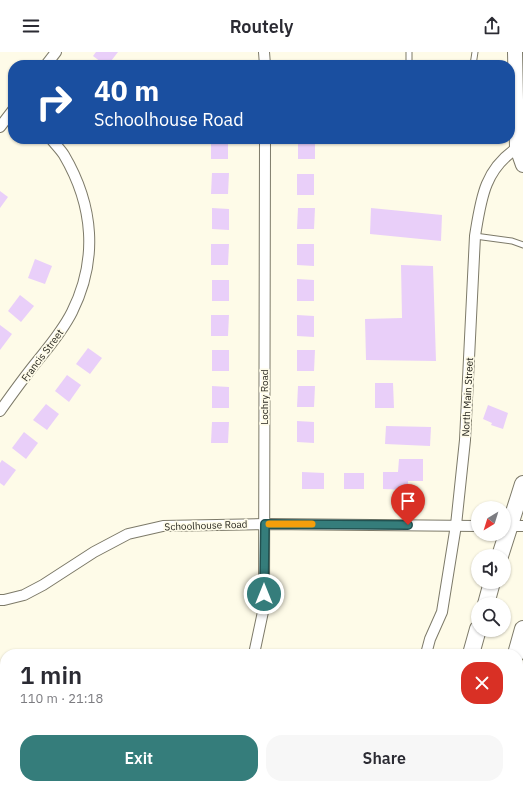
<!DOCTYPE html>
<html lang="en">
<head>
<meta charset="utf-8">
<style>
	:root { --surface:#fff; --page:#f7f7f7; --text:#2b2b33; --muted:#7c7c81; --accent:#357d7b }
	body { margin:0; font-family:"IBM Plex Sans",sans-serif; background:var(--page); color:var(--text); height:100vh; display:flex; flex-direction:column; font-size:15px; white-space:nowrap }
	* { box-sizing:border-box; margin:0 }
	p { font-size:13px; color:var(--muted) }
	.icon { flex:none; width:22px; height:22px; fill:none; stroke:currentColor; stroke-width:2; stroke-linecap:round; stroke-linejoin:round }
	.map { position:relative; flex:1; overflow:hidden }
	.drawer { position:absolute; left:0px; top:597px; width:523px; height:140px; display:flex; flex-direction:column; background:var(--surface); border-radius:16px 16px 0 0; box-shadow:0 1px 3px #0004 }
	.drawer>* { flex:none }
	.hud { position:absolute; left:8px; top:8px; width:507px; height:84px; border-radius:16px; box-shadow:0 1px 3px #0004; background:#1a4fa0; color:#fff; overflow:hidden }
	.needle { width:26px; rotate:218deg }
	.fabs { position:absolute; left:471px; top:449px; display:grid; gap:8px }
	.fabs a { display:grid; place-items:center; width:40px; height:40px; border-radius:50%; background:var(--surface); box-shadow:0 1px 3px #0004; font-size:20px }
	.pin { position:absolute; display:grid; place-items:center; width:34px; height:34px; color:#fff; margin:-41px -17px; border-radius:50% 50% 50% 0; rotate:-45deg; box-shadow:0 0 4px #0007 }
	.pin .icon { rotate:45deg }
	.me { position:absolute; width:44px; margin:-22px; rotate:0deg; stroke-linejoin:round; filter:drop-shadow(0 0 3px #0008) }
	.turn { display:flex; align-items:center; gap:14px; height:84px; padding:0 20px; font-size:18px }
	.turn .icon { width:52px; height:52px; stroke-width:2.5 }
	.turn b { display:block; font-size:28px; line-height:34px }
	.round { display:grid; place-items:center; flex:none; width:42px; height:42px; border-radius:16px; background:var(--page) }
	.headline { display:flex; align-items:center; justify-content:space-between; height:68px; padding:0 20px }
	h1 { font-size:24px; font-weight:600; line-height:30px }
	.primary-button { display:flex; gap:8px; margin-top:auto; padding:8px 20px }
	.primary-button a { flex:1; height:46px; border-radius:16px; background:var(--accent); color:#fff; font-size:16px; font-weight:600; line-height:46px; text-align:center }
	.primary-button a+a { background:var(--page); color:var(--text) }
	header { display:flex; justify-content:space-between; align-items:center; height:52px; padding:0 20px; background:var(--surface); font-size:18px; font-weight:600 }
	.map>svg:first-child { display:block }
	.commercial { fill:#fcebed }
	.building { fill:#e9cff9 }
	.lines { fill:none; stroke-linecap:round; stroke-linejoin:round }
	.lane-casing { stroke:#7d7a69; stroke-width:7 }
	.street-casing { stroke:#7d7a69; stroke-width:12 }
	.secondary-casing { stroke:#7d7a69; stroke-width:16 }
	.primary-casing { stroke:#7d7a69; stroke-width:18 }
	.lane { stroke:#fff; stroke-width:5 }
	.street { stroke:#fff; stroke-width:10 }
	.secondary { stroke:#fff; stroke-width:14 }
	.primary { stroke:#fff; stroke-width:16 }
	.route-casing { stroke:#225150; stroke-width:10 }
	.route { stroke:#357d7b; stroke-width:7 }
	.slow { stroke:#f59e0b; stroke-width:7 }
	.labels { text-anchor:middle; stroke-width:3.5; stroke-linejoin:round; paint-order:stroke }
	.street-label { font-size:10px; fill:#27261f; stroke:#fefbe8 }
</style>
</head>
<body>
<header><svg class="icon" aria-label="menu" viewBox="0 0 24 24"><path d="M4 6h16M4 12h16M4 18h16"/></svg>Routely<svg class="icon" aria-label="share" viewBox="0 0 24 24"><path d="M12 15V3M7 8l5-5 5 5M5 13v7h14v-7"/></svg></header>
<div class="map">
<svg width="523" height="737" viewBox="0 0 523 737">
	<rect width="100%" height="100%" fill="#fefbe8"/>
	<polygon class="commercial" points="523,695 523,737 511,737 512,732 518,732 518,712"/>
	<g class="building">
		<polygon points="96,0 118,0 108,13 105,13 93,4"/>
		<rect x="211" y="87" width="17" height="20"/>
		<rect x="298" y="87" width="17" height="20"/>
		<polygon points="212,121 229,121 228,142 211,142"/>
		<rect x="297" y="122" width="17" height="21"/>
		<polygon points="0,139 8,145 0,156"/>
		<polygon points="212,156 229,157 229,178 212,177"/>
		<polygon points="298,156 315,156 314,177 297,177"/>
		<polygon points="371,156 442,163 441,189 370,182"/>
		<polygon points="211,192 229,192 228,213 211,213"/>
		<polygon points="297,192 314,192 314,214 297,213"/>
		<polygon points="35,207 52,214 45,232 28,226"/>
		<polygon points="401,213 433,214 436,309 366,308 365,267 402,266"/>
		<polygon points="297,227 314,228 314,249 297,249"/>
		<rect x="212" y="228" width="17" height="21"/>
		<polygon points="20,243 34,254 21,270 8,259"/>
		<polygon points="211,263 229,263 228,284 211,284"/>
		<polygon points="297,263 314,264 314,285 297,284"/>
		<polygon points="0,273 12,282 0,298"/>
		<polygon points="88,296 102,306 90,322 76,312"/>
		<rect x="212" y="298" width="17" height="21"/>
		<polygon points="297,298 315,298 314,319 297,319"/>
		<polygon points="67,323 81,333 69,350 55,339"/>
		<polygon points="375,331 393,331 394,356 375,356"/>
		<polygon points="212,334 229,335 229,356 212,356"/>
		<polygon points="298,334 315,334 314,355 297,355"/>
		<polygon points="46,352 59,362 47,378 33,368"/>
		<polygon points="488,353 508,361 503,377 491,373 492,371 483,367"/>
		<polygon points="297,369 314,370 314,391 297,390"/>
		<polygon points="212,370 229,370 228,391 211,391"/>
		<polygon points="386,374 431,375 430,394 385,392"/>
		<polygon points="24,380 38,391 26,407 12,396"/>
		<polygon points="399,407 423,407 423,429 408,429 408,438 383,437 383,420 398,420"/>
		<polygon points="2,408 16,418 4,434 0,431 0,411"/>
		<polygon points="302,420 324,421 324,437 302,437"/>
		<rect x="344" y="421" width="20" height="16"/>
		<polygon points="0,712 5,716 5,732 16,732 12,737 5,737 0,733"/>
	</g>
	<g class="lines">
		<defs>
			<g id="lane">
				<polyline points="409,0 409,13"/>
				<polyline points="473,13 475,0"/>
				<polyline points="475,184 512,189 523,193"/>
				<polyline points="518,730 523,713"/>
				<polyline points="516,737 517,732"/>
			</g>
			<g id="street">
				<polyline points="264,0 265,13"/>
				<polyline points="46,13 56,0"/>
				<polyline points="0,75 13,58"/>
				<path d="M0,359C10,345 20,331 31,317C45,299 61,282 72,260C98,208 94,154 64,103C61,98 55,92 51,87"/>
				<polyline points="505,474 523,474"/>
				<polyline points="0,548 4,548 24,543 43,533 94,500 128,482 163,474 265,472 478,474"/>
				<polyline points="254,602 264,555 265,87"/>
				<path d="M426,602L430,587L442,560L456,473L465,388L475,184C481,147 484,118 517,96"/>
				<polyline points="200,737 202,732"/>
				<polyline points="385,737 386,732"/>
			</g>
			<polyline id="secondary" points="515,0 517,96 523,113"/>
			<g id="primary">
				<polyline points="500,504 523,432"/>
				<polyline points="486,552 492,530"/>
				<polyline points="471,602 478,577"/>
				<polyline points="516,602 523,577"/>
				<polyline points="431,737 432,732"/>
				<polyline points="476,737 477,732"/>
			</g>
		</defs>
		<use href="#lane" class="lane-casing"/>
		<use href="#street" class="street-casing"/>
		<use href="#secondary" class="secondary-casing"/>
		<use href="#primary" class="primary-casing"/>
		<use href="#lane" class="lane"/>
		<use href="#street" class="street"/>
		<use href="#secondary" class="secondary"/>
		<use href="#primary" class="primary"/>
	</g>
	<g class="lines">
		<defs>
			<polyline id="route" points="264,542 265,472 408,473"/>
		</defs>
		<use href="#route" class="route-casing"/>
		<use href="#route" class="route"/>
		<polyline class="slow" points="269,472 312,472"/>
	</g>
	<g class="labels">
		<g class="street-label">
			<text transform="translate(42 303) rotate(-53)" y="4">Francis Street</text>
			<text transform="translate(264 345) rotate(-90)" y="4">Lochry Road</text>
			<text transform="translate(467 345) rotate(-87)" y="4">North Main Street</text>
			<text transform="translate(206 473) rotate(-2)" y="4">Schoolhouse Road</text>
		</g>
	</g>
</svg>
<div class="fabs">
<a><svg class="needle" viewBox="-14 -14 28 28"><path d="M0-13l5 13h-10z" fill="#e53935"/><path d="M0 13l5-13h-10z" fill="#7c7c81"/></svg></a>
<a><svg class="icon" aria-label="sound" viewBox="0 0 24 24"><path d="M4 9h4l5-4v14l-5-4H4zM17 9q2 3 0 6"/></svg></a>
<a><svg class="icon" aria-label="search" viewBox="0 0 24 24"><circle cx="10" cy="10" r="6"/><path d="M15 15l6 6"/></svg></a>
</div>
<div class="pin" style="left:408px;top:473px;background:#d93025"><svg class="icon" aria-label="arrive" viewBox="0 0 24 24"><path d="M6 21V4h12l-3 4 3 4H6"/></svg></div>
<svg class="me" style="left:264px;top:542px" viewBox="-20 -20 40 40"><circle r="17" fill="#357d7b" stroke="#fff" stroke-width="3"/><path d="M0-11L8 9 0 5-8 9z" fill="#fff"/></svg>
<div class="hud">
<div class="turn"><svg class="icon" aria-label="right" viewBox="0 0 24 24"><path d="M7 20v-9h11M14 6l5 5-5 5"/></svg><div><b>40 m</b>Schoolhouse Road</div></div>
</div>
<section class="drawer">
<div class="headline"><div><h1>1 min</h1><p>110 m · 21:18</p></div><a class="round" style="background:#d93025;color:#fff"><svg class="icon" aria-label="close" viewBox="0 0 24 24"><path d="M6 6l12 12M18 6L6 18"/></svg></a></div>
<div class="primary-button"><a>Exit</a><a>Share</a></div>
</section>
</div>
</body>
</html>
